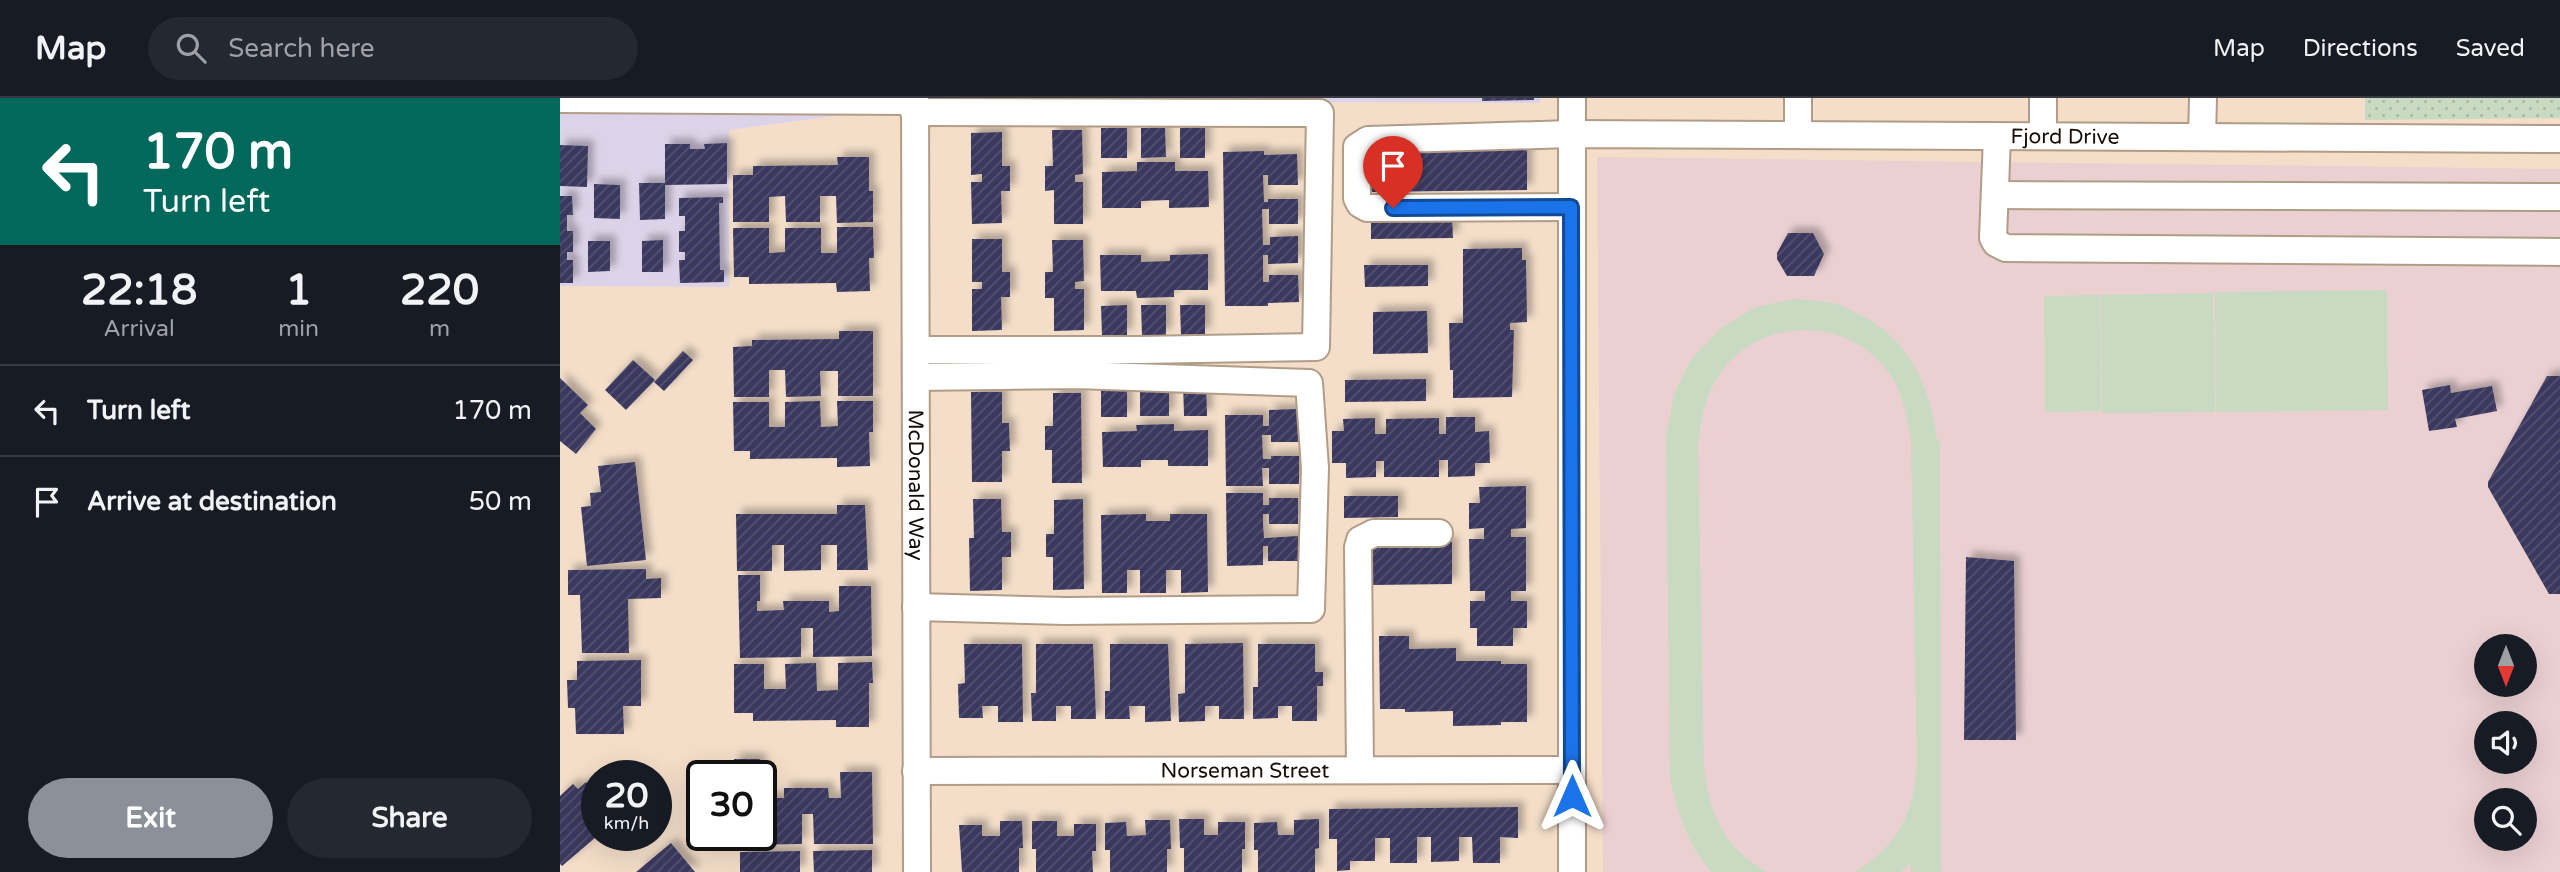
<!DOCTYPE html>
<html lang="en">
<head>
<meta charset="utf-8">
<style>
	:root { --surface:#171b24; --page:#242831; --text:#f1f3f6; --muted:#9ea1a6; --line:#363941; --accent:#8c9099 }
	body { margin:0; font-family:"Varela Round",sans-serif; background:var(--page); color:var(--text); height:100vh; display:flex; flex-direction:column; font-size:26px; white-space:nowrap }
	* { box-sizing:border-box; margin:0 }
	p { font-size:23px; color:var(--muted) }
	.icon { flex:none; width:38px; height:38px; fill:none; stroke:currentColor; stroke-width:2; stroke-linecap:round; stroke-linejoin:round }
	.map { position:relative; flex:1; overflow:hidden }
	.drawer { display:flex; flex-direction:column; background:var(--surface); width:560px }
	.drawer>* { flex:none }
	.banner { background:#00695c; color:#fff; overflow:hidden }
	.needle { width:46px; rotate:180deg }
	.tools { position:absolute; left:1914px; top:536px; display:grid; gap:14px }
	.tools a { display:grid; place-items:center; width:63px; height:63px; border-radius:50%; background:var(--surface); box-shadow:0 7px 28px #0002; font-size:35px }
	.speed { position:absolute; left:21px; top:662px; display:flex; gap:14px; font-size:35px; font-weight:700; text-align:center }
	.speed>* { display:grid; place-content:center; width:91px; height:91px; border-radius:50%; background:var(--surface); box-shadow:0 7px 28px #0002; line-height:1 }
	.speed small { font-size:18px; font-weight:400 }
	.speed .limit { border:4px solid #111; border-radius:10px; background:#fff; color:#111 }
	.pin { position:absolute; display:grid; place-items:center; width:60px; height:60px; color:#fff; margin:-72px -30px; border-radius:50% 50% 50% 0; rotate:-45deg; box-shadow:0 0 7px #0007 }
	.pin .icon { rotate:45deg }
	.me { position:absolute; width:77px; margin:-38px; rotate:0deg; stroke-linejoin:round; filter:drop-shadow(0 0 5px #0008) }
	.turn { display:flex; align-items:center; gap:24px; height:147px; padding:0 28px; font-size:32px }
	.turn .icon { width:91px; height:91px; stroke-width:2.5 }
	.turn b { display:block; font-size:49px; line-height:60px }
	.eta { display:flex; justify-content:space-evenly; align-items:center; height:119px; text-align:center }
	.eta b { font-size:42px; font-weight:800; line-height:49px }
	.cta { display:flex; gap:14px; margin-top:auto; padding:14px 28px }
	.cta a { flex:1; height:80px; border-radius:42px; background:var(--accent); color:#fff; font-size:28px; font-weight:800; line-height:80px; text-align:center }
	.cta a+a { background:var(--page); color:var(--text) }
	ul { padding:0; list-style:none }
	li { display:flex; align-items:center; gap:21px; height:91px; padding:0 28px; border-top:2px solid var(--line) }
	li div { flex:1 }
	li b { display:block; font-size:26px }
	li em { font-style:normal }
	header { display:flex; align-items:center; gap:42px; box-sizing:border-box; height:98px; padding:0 35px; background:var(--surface); border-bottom:2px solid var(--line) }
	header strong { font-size:33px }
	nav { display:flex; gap:38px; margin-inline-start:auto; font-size:24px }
	.search { width:490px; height:63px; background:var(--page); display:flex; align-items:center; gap:18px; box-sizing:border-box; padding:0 24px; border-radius:38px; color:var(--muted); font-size:26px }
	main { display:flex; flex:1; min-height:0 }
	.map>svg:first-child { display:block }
	.commercial { fill:#ddd3e8 }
	.education { fill:#ebd0d2; fill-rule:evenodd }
	.green { fill:#c8dac1 }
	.park { fill:url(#park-dots) }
	.building { fill:url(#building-hatch); filter:url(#shadow) }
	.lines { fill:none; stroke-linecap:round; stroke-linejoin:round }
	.minor-casing { stroke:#b19c88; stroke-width:30 }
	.minor { stroke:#fff; stroke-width:26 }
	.route-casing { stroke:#114b97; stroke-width:18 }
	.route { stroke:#1a73e8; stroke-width:12 }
	.labels { text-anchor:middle; stroke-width:7; stroke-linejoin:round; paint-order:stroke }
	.street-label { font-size:21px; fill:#150d07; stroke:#f4dec9 }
</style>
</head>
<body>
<header>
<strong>Map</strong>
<div class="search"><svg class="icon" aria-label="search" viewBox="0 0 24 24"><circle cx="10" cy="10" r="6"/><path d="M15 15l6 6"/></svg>Search here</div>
<nav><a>Map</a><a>Directions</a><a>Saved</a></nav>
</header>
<main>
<section class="drawer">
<div class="banner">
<div class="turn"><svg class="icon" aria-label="left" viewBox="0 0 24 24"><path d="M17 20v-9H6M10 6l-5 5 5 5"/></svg><div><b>170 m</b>Turn left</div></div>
</div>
<div class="eta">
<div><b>22:18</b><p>Arrival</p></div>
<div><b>1</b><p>min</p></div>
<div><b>220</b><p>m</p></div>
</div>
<ul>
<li><svg class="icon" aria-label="left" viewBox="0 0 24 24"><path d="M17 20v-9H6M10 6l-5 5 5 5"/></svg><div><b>Turn left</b></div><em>170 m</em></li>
<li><svg class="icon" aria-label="arrive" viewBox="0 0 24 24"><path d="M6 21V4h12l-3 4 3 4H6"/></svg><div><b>Arrive at destination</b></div><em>50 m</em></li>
</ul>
<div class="cta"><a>Exit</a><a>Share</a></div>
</section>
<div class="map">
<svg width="2000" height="774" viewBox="0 0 2000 774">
	<defs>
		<pattern id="park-dots" width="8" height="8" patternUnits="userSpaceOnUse" patternTransform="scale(1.75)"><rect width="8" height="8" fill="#c8dac1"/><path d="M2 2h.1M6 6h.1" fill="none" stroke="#abbaa4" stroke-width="1.8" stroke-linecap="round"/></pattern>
		<pattern id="building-hatch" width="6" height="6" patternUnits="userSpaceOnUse" patternTransform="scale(1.75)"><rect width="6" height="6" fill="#3b395e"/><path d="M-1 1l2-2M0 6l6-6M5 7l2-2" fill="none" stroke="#54526f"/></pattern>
		<filter id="shadow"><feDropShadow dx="6" dy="-6" stdDeviation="3.5" flood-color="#0004"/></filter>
	</defs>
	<rect width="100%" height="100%" fill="#f4dec9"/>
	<polygon class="commercial" points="0,0 980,0 980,5 387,3 169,32 169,189 0,188"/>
	<path class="education" d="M1037,59L2000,71V774H1043ZM1927,548H1965V586H1927ZM1927,625H1965V663H1927ZM1927,702H1965V740H1927Z"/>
	<g class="green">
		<polygon points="1827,192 1828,312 1656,314 1655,194"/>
		<polygon points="1653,195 1655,314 1542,315 1541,197"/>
		<polygon points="1540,197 1541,313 1485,314 1484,198"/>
		<path d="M1235,201C1248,202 1261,203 1273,205C1282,207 1290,212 1298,216C1349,240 1371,289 1377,343H1380L1381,774H1351L1350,765L1341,774H1295C1338,748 1353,717 1357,668L1351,342C1348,321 1344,300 1333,281C1292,214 1192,216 1154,285C1144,304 1140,326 1138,347L1144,670C1150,717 1164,750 1207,774H1152C1127,748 1119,715 1110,681L1106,339L1114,296L1132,260L1161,230L1196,209Z"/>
	</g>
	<polygon class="park" points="1805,0 2000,0 2000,20 1805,22"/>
	<g class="building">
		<polygon points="922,0 974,0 974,2 922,3"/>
		<rect x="541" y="30" width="26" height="30"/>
		<polygon points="581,30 605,30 606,59 581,60"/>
		<rect x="620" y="30" width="25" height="30"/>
		<polygon points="492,32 522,32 523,76 515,77 515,84 523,84 523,126 494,126 494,92 485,93 485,68 493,68"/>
		<polygon points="442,34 442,68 450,68 450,93 441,93 442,125 412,126 411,84 422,84 422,76 411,77 411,35"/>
		<polygon points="167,45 167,86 105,87 105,46 130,46 130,51 145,51 144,46"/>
		<polygon points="0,47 28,48 27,89 0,88"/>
		<polygon points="967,51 967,92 812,94 812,52"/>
		<polygon points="704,53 704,57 737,56 738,87 708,87 708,77 703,77 704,104 708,104 708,101 738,101 738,126 709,126 709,111 702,111 703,147 710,147 710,139 738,138 738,165 708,166 708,157 703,157 703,184 709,184 709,177 738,177 739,204 708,205 708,208 665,208 663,54"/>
		<polygon points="277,59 309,59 309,93 313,93 313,124 277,125 276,98 260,98 260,124 226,124 225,98 209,99 209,124 173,124 173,77 193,77 193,68 278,67"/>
		<polygon points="577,64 615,64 615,73 648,73 649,109 609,110 609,102 581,103 581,110 542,110 542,74 577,73"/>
		<polygon points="79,85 105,85 105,121 80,122"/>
		<polygon points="34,86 60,87 60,121 34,120"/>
		<polygon points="0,98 12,98 13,117 7,117 7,133 13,133 13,154 7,154 7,162 13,162 13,185 0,185"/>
		<polygon points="163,99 163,105 159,105 160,172 164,172 164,184 120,185 119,162 125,162 125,154 119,154 119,133 125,133 125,118 119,118 119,100"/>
		<polygon points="892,119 893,140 811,141 811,120"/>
		<polygon points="277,129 313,129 314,160 309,160 310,193 277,194 276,185 189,186 189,179 174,179 173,130 209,130 209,155 225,154 225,130 261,130 261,155 277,155"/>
		<polygon points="1228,135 1253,135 1264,156 1254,178 1227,178 1217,161 1217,155"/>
		<polygon points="412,141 442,141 442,174 450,174 450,199 441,199 442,232 412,233 412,191 422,191 422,184 412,184"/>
		<polygon points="103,142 103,174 82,174 82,143"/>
		<polygon points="492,142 523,142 524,183 515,184 515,191 524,191 524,232 494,233 494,200 485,200 485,174 493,174"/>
		<polygon points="28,143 50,143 50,173 28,174"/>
		<polygon points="962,150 962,162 966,162 967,224 950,225 950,232 954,232 952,299 893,300 893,272 890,272 889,225 903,225 903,151"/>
		<polygon points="648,156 648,192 614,192 614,199 577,200 576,193 541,193 540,157 581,157 581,164 610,163 610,157"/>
		<polygon points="804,167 868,167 868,188 805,189"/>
		<polygon points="567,207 567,237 542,237 541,208"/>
		<polygon points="581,207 606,207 606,237 582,237"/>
		<polygon points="620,207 645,207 645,236 621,237"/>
		<polygon points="867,213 868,255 813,256 813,214"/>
		<polygon points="279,233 313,233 313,298 278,298 278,273 260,273 261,298 226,299 225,272 209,272 209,299 174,299 173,249 192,248 192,242 279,241"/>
		<polygon points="123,253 133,262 104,293 94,284"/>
		<polygon points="73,262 95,282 66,312 45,292"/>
		<polygon points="1987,278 2000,278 2000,496 1989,496 1928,389 1928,384"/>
		<polygon points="0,280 28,307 20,315 36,331 16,356 0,343"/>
		<polygon points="866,281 866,303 785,304 785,282"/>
		<polygon points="623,286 646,286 647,318 624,318"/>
		<rect x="580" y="287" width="29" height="31"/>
		<polygon points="1890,287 1891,295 1932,288 1937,313 1895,321 1897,329 1869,333 1862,292"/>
		<polygon points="567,289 567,319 541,319 541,290"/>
		<polygon points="411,294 442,294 442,325 449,325 450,353 442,353 442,384 412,384"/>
		<polygon points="493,295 521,295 522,385 492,385 492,352 485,352 485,328 493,328"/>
		<polygon points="260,303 261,329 278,328 277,303 313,303 313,334 309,334 310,368 277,369 277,360 190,361 190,353 174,353 173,304 209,304 209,329 225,329 225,304"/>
		<polygon points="738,311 739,344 711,344 711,337 702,337 703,361 711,361 711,358 739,358 739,386 709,386 709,370 702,370 703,388 666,388 665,317 703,317 703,328 709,328 709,312"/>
		<polygon points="886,319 915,319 915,334 929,333 930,365 915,365 915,378 888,379 888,362 879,362 879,379 824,379 824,363 816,363 816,379 786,380 786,365 772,365 772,333 784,333 783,321 815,320 815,336 826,336 826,321 879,320 879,336 886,336"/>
		<polygon points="614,326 614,333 648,332 648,368 608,368 608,362 581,362 581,369 543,369 542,334 577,333 576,327"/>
		<polygon points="75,364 86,462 27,468 21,409 31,408 30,395 41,394 38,368"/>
		<polygon points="966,388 966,430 951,431 951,439 966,439 966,493 951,493 951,503 967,503 967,530 953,530 953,548 917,548 917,530 910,530 910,503 925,503 925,493 910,493 909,441 924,441 924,430 909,431 909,405 920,405 919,389"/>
		<polygon points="666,395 703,395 703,407 709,407 709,400 738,400 738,426 709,426 709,416 703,416 703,426 704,440 738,438 739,463 708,463 708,448 703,448 703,467 667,468"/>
		<polygon points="784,398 838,398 838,419 784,420"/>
		<polygon points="413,401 441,401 442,434 451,434 451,459 442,459 442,492 410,493 409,440 414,440"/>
		<polygon points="523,401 524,491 493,492 493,459 486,459 486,436 494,436 494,402"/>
		<polygon points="277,407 305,407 308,472 277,472 277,447 261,447 261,472 224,473 224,447 212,447 212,473 177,473 176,416 277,416"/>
		<polygon points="586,416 586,423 610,423 610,416 647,416 648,494 621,495 621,472 606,472 606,495 580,495 580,472 567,472 567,495 542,495 541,417"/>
		<polygon points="892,444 892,486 812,487 812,445"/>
		<polygon points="1406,459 1454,463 1456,642 1404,642"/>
		<polygon points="86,471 86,481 101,480 101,500 68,501 69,555 22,555 20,497 8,497 8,472"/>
		<polygon points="178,477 200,477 200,503 197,503 197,513 224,512 223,503 269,503 269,514 279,513 279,488 311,488 312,558 253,559 253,530 241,530 241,559 180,560"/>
		<polygon points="819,538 849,538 849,551 896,550 896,563 941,563 941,566 967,566 967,624 941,624 941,627 893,628 893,613 845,614 845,611 820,611"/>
		<polygon points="683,545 684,621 659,621 659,608 645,608 645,623 619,624 618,596 625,595 625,546"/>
		<polygon points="404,546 462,546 463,624 438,624 438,608 422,608 423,620 399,620 398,586 405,585"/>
		<polygon points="476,546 533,546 536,621 511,621 511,608 496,608 496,623 472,623 471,595 476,595"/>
		<polygon points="550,546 608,546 611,623 585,624 585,608 569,608 570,621 545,621 545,593 550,593"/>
		<polygon points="698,546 755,546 755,574 763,574 763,588 757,588 757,623 732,623 732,608 718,608 718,620 693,621 693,589 698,589"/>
		<polygon points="81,562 81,608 63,608 64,636 16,636 15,610 8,610 7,582 17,582 17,563"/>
		<polygon points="312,564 313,585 309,585 309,629 276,629 276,622 193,623 193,615 174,615 174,566 204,566 204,591 226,591 225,566 256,565 257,593 278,592 278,565"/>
		<rect x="174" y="661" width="26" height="16"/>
		<polygon points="280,674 312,674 313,746 254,746 253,716 242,716 242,746 180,747 180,737 201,737 201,700 224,700 224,690 268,690 269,700 281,700"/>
		<polygon points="26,684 37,696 37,738 2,768 0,766 0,698 13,686 18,691"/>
		<polygon points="958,709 958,740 940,739 940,765 913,765 912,739 899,739 899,763 871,764 871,739 857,739 857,765 830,765 830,740 815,740 815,763 790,763 790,772 777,773 777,741 769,741 769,711"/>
		<polygon points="619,721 644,721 644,737 658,737 658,724 685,724 685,751 682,751 682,774 624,774 624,750 620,750"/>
		<polygon points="759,721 759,750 755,751 755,774 698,774 698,752 694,752 694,725 717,724 718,737 734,737 734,722"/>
		<polygon points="585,722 610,722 611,751 607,751 607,774 550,774 550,752 545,752 545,725 566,724 567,738 586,737"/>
		<polygon points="440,723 462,723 463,750 459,750 459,774 402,774 399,727 422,727 422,738 440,738"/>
		<polygon points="472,723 497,723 497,738 514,738 514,726 536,726 536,753 532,753 533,774 476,774 476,751 472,751"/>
		<polygon points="111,745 135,774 76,774"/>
		<polygon points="312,752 312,774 254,774 253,753"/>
		<polygon points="240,753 240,774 180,774 180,754"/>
	</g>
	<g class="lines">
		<defs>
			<g id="minor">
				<path id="s1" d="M355,0L357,774"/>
				<polyline points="1012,0 1012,774"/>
				<polyline points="1238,0 1238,37"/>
				<polyline points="1483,0 1483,38"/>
				<polyline points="0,1 355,3"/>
				<polyline points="354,14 760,15 756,249 579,252 357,252"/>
				<polyline points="1437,39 1433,140 1436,145 1446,150 2000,154"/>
				<polyline points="1642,39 1643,0"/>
				<polyline points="1435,97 2000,99"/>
				<path id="s2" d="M1011,109L807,110L800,106L797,100V49L808,42L1011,36L2000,41"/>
				<polyline points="356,279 515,277 749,285 755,370 751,511 505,513 356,509"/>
				<polyline points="800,672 798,449 800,442 814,435 879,435"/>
				<path id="s3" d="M356,673L1012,672"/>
			</g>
		</defs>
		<use href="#minor" class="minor-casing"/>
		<use href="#minor" class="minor"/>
	</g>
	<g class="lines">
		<defs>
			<polyline id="route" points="833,110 1011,109 1012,698"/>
		</defs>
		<use href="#route" class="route-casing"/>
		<use href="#route" class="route"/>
	</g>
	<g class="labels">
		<g class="street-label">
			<text dy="7" stroke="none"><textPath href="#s2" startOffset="980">Fjord Drive</textPath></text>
			<text dy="7" stroke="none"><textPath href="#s1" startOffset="387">McDonald Way</textPath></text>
			<text dy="7" stroke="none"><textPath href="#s3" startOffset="329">Norseman Street</textPath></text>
		</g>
	</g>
</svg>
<div class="tools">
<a><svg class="needle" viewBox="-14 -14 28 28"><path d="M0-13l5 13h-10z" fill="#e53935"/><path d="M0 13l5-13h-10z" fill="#9ea1a6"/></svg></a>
<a><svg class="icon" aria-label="sound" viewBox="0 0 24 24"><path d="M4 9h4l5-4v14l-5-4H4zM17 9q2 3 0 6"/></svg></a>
<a><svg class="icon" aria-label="search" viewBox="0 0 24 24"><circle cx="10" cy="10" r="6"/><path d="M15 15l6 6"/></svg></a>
</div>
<div class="speed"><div>20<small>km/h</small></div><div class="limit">30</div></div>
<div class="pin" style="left:833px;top:110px;background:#d93025"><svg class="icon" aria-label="arrive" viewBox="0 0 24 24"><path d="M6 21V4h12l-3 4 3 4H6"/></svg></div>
<svg class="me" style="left:1012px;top:698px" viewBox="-20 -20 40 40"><path d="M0-17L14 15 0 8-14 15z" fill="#1a73e8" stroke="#fff" stroke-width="4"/></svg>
</div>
</main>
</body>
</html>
